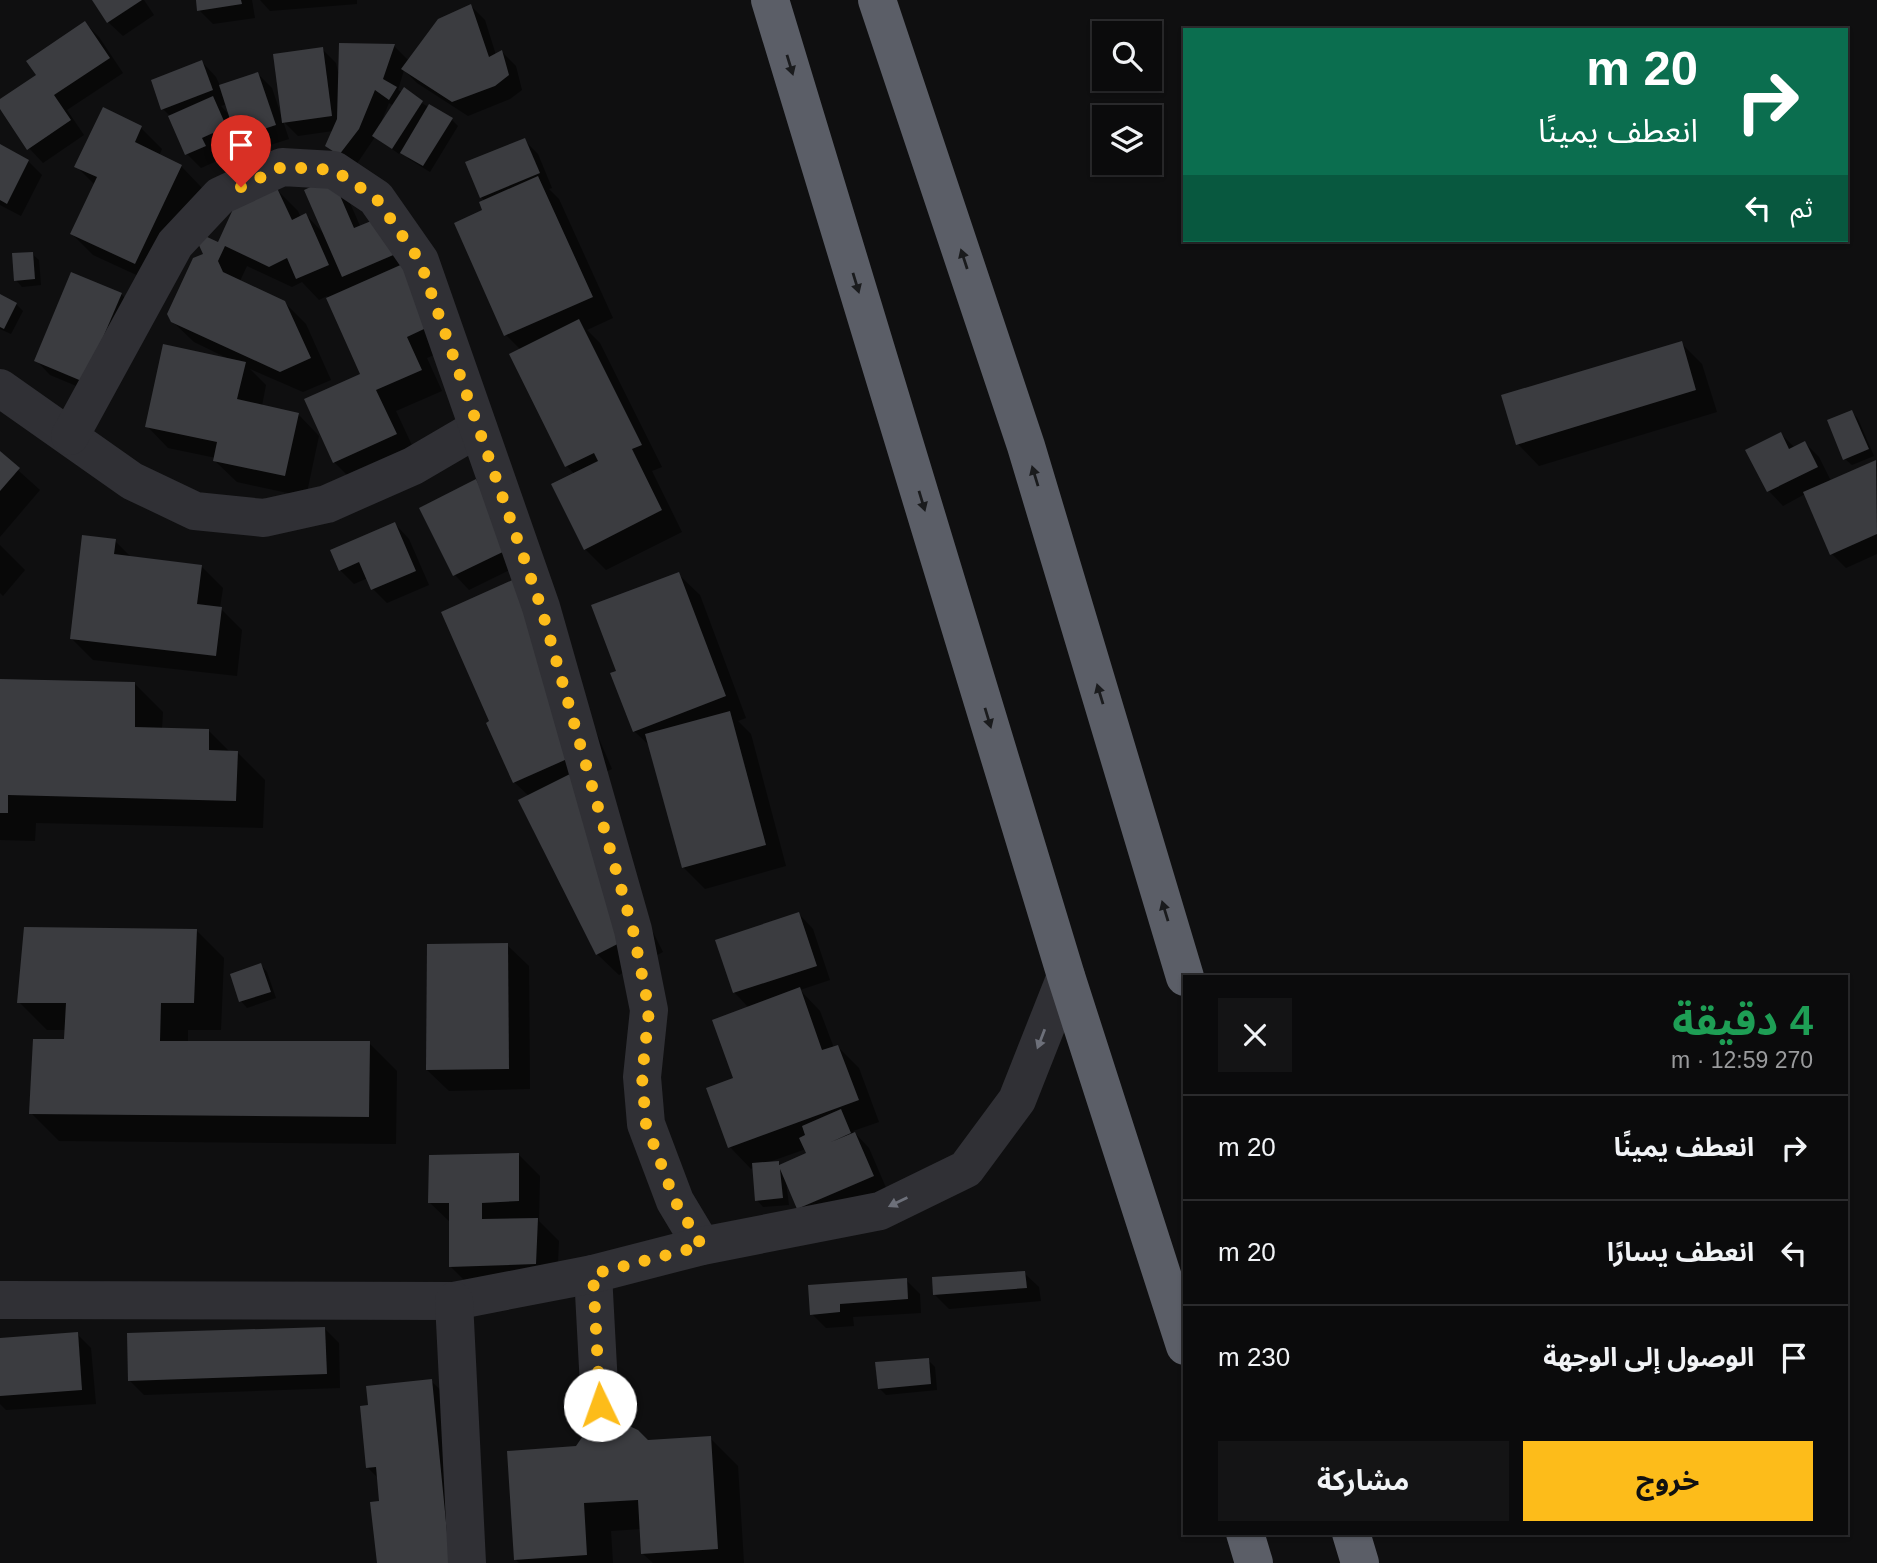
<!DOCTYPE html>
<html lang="ar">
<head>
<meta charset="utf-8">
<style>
	:root { --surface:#0b0b0c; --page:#141415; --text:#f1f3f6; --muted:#9a9b9d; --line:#2b2b2d; --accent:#fdbc1a }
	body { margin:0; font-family:Helvetica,"Noto Sans Arabic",sans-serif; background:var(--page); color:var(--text); direction:rtl; height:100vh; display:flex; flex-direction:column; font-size:26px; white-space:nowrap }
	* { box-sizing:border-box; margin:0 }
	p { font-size:23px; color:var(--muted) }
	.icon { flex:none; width:38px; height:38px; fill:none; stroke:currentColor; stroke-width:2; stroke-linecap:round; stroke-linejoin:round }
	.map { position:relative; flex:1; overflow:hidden; direction:ltr }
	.panel { position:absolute; left:1183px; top:975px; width:665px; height:560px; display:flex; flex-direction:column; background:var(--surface); border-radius:0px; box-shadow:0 2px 5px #0004,0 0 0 2px var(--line); direction:rtl }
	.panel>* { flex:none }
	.guide { position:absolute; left:1183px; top:28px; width:665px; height:214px; border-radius:0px; box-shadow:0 2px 5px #0004,0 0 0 2px var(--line); direction:rtl; background:#0b6e4f; color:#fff; overflow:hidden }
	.tools { position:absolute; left:1092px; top:21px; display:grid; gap:14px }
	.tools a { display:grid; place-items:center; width:70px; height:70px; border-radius:0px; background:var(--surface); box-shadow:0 2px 5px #0004,0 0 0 2px var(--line); font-size:35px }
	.pin { position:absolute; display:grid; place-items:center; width:60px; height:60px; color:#fff; margin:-72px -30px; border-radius:50% 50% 50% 0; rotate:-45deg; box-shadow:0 0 7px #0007 }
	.pin .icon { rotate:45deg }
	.me { position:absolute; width:77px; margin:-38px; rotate:357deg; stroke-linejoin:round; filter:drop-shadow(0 0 5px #0008) }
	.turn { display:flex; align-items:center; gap:24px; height:147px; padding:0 35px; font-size:32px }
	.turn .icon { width:91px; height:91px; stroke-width:2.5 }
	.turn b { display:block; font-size:49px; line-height:60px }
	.then { display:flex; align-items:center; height:66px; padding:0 35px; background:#0003; gap:14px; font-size:26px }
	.round { display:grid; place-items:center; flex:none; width:74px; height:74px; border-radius:0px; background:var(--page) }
	.overview { display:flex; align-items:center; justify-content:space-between; height:119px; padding:0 35px }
	h1 { font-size:42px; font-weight:700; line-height:52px; color:#1e9e55 }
	.primary-button { display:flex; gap:14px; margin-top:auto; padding:14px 35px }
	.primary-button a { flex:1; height:80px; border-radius:0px; background:var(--accent); color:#111; font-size:28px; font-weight:700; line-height:80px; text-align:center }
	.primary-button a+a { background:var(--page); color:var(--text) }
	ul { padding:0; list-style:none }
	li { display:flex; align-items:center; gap:21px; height:105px; padding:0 35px; border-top:2px solid var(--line) }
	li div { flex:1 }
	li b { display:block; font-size:26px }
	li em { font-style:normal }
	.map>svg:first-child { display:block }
	.shadow { fill:#0007; fill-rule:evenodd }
	.building { fill:#3b3c40 }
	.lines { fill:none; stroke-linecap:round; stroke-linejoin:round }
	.minor { stroke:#303035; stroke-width:38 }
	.highway { stroke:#5b5e67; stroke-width:38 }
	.oneway { fill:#1a1b1d }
	.oneway2 { fill:#6d707a }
	.route { stroke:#fdbc1a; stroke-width:12; stroke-dasharray:0 21.6 }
</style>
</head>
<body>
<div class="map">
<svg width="1877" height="1563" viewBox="0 0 1877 1563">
	<rect width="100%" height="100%" fill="#0f0f10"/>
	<g class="shadow">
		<polygon points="94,0 144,0 154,15 123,36 108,22"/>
		<polygon points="198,0 252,0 255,18 213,24 199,10"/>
		<polygon points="260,0 357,0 357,4 270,11"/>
		<path d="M471,6L485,20L496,55L502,52L516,66L522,90L510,99L468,116L417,83L404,70L398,90L452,120L458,126L430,172L409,159L401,151L399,154L375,137L354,168L341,160L333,131L298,136L283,121L289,139L252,151L238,137L244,151L233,155L226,148L215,153L219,160L201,168L187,154L171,117L163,109L202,62L216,77L220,86L258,74L272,88L281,115H283L322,49L336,63L338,72L394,46L409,61ZM389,103L394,106L383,121L382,120ZM227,104L231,117L221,106Z"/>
		<polygon points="85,23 99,37 123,73 67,110 84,135 43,163 29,148 0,106 0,101 38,75"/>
		<polygon points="141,128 162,149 159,156 181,166 202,188 156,284 93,255 72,234 95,185 76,166"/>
		<polygon points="524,140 538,154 552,188 549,189 559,199 613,318 587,330 600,343 662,467 652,471 682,532 606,570 585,549 575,475 567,466 521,350 506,335 456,224 485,210 485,201 481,197"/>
		<polygon points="0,146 28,161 42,175 21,216 0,205"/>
		<polygon points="277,190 298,211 301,218 306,215 325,235 306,191 346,194 361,228 403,210 461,343 427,358 442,391 396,411 417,456 355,483 334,462 362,375 327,296 319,300 302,282 292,287 247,266 240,281 284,302 306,324 331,380 303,392 250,369 266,385 262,406 298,414 319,436 306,497 237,482 215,461 216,458 168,448 147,426 229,359 194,342 172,321 219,244"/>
		<polygon points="32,254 39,260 41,285 22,287 16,280"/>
		<polygon points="121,294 135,308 98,395 50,375 36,360"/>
		<polygon points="0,296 16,304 23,311 11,334 0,329"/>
		<polygon points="1681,343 1702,364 1717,412 1539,466 1518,444"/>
		<polygon points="1852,412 1858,419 1874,456 1852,465 1845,459"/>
		<polygon points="1781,434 1795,448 1805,443 1819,457 1831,481 1875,462 1877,463 1877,554 1846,568 1832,554 1805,494 1783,506 1769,491 1748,451"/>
		<polygon points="0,454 40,490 0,537"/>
		<polygon points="422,509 524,563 469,590 455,575"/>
		<polygon points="395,524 409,539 429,585 387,603 373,589 368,578 354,584 340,570"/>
		<polygon points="115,541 132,558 201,566 223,588 220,608 242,630 237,676 93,660 72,639"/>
		<polygon points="0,545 25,570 3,596 0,593"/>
		<polygon points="678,574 700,595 746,718 738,721 751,734 786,866 705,889 683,867 651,747 634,731 618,672"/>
		<polygon points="0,681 135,684 163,712 162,729 208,730 230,752 237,752 265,780 263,828 36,823 35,841 0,840"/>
		<polygon points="588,713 612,769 588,780 615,857 663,952 619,975 597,954 529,796 514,782"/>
		<path d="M799,914L813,929L830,980L800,990L820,1011L834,1048L838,1047L859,1068L879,1122L853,1131L869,1148L887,1190L812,1222L786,1182L789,1205L763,1207L757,1200L754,1167L751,1169L730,1147L736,1079L749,1008L734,992ZM806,1149L809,1154L781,1166L778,1162H769Z"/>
		<polygon points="196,930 224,958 221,1030 188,1030 188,1042 369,1043 397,1071 396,1144 59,1141 31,1113 66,1041 66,1030 47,1030 19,1002"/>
		<polygon points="507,945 529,966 530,1089 449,1091 427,1070"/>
		<polygon points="261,965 267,972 276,998 247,1008 241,1001"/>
		<polygon points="519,1155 540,1176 539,1221 559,1241 557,1285 472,1288 450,1266 451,1223 429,1202"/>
		<polygon points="1024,1273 1039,1287 1041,1301 949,1309 935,1295"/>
		<polygon points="906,1280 920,1294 921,1313 853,1317 854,1326 826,1328 812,1314"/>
		<polygon points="324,1328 339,1343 340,1388 144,1395 129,1380"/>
		<polygon points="77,1334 91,1348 96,1404 6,1410 0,1404 0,1340"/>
		<polygon points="928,1360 935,1367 937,1390 886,1395 879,1388"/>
		<polygon points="431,1381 453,1402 469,1563 381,1503 379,1479 368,1468"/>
		<polygon points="710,1438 738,1466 744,1563 653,1563 643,1554 641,1529 611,1531 613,1563 519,1563 515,1559 647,1442"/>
	</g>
	<g class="building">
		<polygon points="92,0 142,0 107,23"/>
		<polygon points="196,0 241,0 242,4 197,11"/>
		<polygon points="471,4 489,57 502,50 509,75 495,86 452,102 401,69 438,19"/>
		<polygon points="85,21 110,58 54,95 71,120 27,150 0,109 0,99 36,75 26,61"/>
		<polygon points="339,43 395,44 383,79 397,87 389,100 375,90 359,129 339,155 325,146 337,119"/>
		<polygon points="323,47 332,116 282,123 273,54"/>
		<polygon points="202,60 213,90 161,110 151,80"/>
		<polygon points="258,72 276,125 236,138 219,85"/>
		<polygon points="404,87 423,101 392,149 372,136"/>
		<polygon points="213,96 231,137 217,142 213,133 202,138 206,146 185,155 168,116"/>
		<polygon points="429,104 453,118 423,166 400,153"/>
		<polygon points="103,107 142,126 135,142 182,165 135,264 70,234 97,177 74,167"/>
		<polygon points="525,138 540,173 480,198 465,162"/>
		<polygon points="0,144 29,160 7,204 0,200"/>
		<polygon points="538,176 593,297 504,336 454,223 482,210 479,202"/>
		<polygon points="332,177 354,228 403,208 419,244 342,277 304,190"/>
		<polygon points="277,188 292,220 306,213 329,265 296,279 287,258 269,267 225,246 218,261 223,272 285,301 311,358 280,372 171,322 167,314 193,258 203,254 192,230 218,242 234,207"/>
		<polygon points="33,252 35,279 14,281 12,253"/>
		<polygon points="414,259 441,321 407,337 422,370 376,390 397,434 333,463 304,399 360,374 326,298"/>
		<polygon points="71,272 122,293 84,382 34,361"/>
		<polygon points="0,294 17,303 4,329 0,327"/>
		<polygon points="579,319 642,445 632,449 662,510 584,550 551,484 598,461 594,453 565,467 509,354"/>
		<polygon points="1682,341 1696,390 1516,445 1501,395"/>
		<polygon points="163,344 246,362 237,399 299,413 285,476 213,461 217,442 145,427"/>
		<polygon points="1852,410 1869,449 1843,460 1827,420"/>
		<polygon points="1781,432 1789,449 1805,441 1818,467 1767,492 1745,450"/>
		<polygon points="0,451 20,468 0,491"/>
		<polygon points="1876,460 1877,534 1830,555 1803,492"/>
		<polygon points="476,479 511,548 453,576 419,508"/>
		<polygon points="395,522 416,571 371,590 359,562 339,571 330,550"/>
		<polygon points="82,535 116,539 114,554 202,565 197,604 222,607 216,656 70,639"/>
		<polygon points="679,572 726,696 633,732 610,673 616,671 591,605"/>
		<polygon points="528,573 592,748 513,783 486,723 489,721 441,612"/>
		<polygon points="0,679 135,682 135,727 209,729 209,750 238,751 236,801 8,795 8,813 0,813"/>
		<polygon points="730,711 766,845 682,868 645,734"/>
		<polygon points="580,769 643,931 596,955 518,800"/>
		<polygon points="799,912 817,966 733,993 715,940"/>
		<polygon points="24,927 197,929 194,1003 161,1003 160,1041 370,1041 369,1117 29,1114 33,1039 64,1039 66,1003 17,1003"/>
		<polygon points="508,943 509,1069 426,1070 427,944"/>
		<polygon points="261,963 271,992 239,1002 230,974"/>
		<polygon points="800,987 822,1050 838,1045 859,1100 728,1148 706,1088 733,1078 712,1020"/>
		<polygon points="841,1109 851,1133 831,1142 855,1132 874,1176 797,1209 780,1169 783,1198 755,1201 752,1163 779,1161 779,1165 806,1153 799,1138 805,1135 802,1126"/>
		<polygon points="519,1153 519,1201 482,1203 482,1219 538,1218 536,1264 449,1267 449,1203 428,1203 429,1155"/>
		<polygon points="1025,1271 1027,1288 933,1295 932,1277"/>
		<polygon points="907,1278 908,1299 840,1304 840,1312 810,1315 808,1285"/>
		<polygon points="325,1327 327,1374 128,1381 127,1333"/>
		<polygon points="78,1332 82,1390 0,1396 0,1338"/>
		<polygon points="929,1358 931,1384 878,1389 875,1362"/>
		<polygon points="432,1379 450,1563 377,1563 370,1502 379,1501 376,1467 366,1468 360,1406 368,1405 366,1386"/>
		<polygon points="627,1425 638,1430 648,1440 711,1436 718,1549 641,1554 638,1500 584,1503 587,1555 514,1560 507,1451 576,1446 585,1433 600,1426"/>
	</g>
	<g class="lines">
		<g class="minor">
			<polyline points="0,388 132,481 195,511 264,518 327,504 413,466 478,428"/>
			<polyline points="70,436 175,244 220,196 282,167 334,170 376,198 420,261 541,607 633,930 649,1010 642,1077 646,1124 675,1201 702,1246"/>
			<polyline points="593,1274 600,1405"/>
			<polyline points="0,1300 454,1301 593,1274 702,1246 880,1211 966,1169 1017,1100 1066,976"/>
			<polyline points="454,1301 467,1563"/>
		</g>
		<g class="highway">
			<polyline points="770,0 1066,976 1185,1346"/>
			<polyline points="877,0 1026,446 1185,977"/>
			<polyline points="1245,1533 1254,1563"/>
			<polyline points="1351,1533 1360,1563"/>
		</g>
	</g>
	<defs><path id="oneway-solid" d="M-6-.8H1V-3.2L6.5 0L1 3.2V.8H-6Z" transform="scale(1.75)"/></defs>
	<g class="oneway">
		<use href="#oneway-solid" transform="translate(790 65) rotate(73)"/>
		<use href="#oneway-solid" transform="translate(964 259) rotate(-108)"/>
		<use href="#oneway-solid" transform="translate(856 283) rotate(73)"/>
		<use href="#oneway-solid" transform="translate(1035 476) rotate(-107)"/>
		<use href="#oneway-solid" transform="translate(922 501) rotate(73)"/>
		<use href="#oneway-solid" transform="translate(1100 694) rotate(-107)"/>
		<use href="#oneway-solid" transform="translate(988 718) rotate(73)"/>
		<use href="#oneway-solid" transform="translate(1165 911) rotate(-107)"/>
	</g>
	<g class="oneway2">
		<use href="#oneway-solid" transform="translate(1041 1039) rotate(111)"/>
		<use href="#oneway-solid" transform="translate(898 1202) rotate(154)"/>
	</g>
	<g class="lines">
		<polyline class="route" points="241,187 282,167 334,170 376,198 420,261 541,607 633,930 649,1010 642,1077 646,1124 675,1201 702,1246 593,1274 600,1405"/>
	</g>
</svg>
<div class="tools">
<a><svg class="icon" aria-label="search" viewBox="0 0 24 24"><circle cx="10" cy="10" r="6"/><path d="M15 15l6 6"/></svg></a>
<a><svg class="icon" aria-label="layers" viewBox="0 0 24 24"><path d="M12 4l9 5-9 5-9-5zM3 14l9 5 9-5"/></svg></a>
</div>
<div class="pin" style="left:241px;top:187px;background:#d93025"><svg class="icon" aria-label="arrive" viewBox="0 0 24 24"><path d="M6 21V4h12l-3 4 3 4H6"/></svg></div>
<svg class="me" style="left:600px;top:1405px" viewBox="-20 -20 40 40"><circle r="19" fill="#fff"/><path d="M0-13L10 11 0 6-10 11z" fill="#fdbc1a"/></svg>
<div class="guide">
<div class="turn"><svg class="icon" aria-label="right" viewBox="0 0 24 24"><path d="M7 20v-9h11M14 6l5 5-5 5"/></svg><div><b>20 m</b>انعطف يمينًا</div></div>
<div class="then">ثم<svg class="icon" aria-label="left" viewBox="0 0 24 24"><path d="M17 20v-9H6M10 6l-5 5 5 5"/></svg></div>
</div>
<section class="panel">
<div class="overview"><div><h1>4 دقيقة</h1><p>270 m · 12:59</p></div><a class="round"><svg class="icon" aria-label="close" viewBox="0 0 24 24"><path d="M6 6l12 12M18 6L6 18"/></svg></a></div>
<ul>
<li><svg class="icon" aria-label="right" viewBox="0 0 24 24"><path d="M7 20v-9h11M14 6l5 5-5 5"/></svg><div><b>انعطف يمينًا</b></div><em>20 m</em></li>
<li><svg class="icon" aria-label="left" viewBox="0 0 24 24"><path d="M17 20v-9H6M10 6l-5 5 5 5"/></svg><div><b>انعطف يسارًا</b></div><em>20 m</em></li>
<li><svg class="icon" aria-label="arrive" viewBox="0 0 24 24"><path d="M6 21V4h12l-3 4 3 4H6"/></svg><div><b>الوصول إلى الوجهة</b></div><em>230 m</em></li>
</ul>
<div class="primary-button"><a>خروج</a><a>مشاركة</a></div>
</section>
</div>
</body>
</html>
